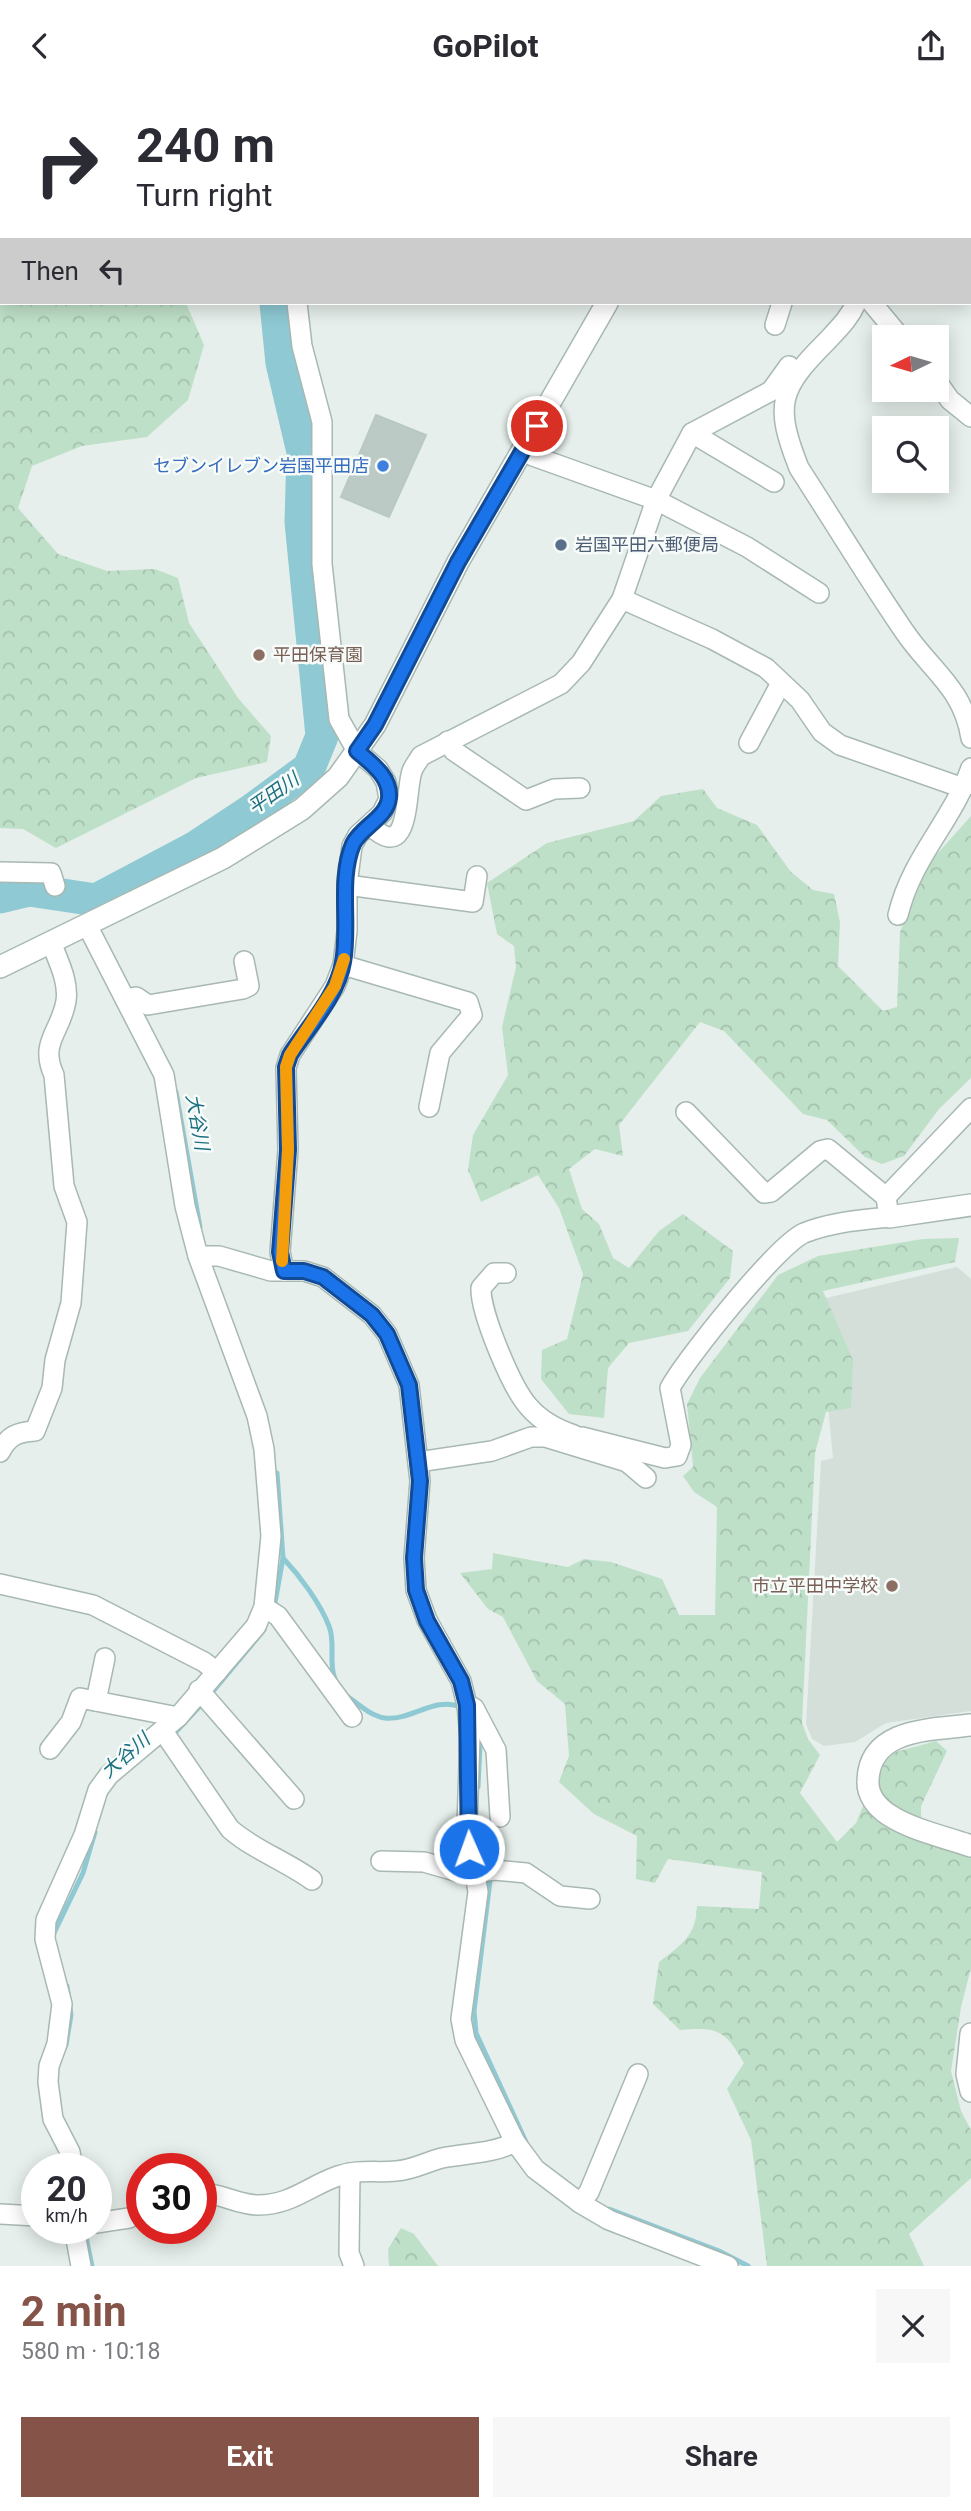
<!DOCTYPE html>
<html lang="en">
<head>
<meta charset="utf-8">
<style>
	:root { --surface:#fff; --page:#f7f7f7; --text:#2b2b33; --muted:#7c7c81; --accent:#855347 }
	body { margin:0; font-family:Roboto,"Noto Sans JP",sans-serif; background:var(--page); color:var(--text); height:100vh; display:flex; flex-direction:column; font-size:26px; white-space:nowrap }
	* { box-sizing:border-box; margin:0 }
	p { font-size:23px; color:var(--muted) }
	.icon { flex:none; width:38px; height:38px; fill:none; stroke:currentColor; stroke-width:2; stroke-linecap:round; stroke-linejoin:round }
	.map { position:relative; height:2175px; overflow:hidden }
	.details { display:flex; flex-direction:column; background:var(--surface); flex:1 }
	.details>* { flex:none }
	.guide { position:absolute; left:0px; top:0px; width:971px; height:214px; box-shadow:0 4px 18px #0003; background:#fff; color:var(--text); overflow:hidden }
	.needle { width:46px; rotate:265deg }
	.buttons { position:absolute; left:872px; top:234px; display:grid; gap:14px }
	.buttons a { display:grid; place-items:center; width:77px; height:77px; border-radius:0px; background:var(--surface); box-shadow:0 4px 18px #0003; font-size:35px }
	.speed { position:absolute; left:21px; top:2062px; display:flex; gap:14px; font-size:35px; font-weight:700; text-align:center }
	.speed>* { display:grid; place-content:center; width:91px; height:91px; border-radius:50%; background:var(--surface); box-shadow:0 4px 18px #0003; line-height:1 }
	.speed small { font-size:18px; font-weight:400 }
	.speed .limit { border:10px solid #d22; background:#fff; color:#111 }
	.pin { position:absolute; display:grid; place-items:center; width:60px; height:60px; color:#fff; margin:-30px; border:4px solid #fff; border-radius:50%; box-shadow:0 2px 7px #0007 }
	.me { position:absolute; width:77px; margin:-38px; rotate:358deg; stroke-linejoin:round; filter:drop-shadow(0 0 5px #0008) }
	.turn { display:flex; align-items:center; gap:24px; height:147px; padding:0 21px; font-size:32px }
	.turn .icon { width:91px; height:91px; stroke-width:2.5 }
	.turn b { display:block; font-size:49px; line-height:60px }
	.then { display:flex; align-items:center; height:66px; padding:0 21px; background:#0003; gap:14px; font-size:26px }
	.round { display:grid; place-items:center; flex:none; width:74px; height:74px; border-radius:0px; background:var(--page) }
	.overview { display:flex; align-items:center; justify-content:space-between; height:119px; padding:0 21px }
	h1 { font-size:42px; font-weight:700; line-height:52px; color:var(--accent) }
	.button { display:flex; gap:14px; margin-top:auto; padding:14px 21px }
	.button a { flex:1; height:80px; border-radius:0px; background:var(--accent); color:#fff; font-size:28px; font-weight:700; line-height:80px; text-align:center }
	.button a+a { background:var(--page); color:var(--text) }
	header { display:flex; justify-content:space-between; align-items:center; height:91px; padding:0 21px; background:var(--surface); font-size:32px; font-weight:700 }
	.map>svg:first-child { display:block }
	.built { fill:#d4dfda }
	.forest { fill:url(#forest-crowns) }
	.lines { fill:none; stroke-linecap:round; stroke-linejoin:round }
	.stream { stroke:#8ec9d4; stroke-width:5 }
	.river { stroke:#8ec9d4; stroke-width:33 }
	.building { fill:#bbcac4; stroke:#b8c9c2; stroke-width:2 }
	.minor-casing { stroke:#a8b8b2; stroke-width:22 }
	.tertiary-casing { stroke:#a8b8b2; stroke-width:24 }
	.minor { stroke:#fff; stroke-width:19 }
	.tertiary { stroke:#fff; stroke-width:21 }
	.route-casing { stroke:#114b97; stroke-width:18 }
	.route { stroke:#1a73e8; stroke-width:12 }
	.slow { stroke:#f59e0b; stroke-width:12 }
	.shop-dot { fill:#3f7fe0; stroke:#f7fbf9; stroke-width:2.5 }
	.service-dot { fill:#5c6f8a; stroke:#f7fbf9; stroke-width:2.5 }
	.education-dot { fill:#8d6e63; stroke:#f7fbf9; stroke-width:2.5 }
	.labels { text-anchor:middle; stroke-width:5; stroke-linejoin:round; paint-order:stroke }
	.shop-label { font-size:18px; fill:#366cbe; stroke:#f7fbf9; text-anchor:end }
	.service-label { font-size:18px; fill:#4e5e75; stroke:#f7fbf9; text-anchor:start }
	.education-label { font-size:18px; fill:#785e54; stroke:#f7fbf9; text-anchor:start }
	.water-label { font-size:19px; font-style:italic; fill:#1c6f80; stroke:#f7fbf9 }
</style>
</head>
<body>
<header><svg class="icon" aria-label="back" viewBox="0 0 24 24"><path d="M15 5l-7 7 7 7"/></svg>GoPilot<svg class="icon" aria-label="share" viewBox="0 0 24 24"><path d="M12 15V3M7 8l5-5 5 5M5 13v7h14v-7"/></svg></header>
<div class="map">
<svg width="971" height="2175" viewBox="0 0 971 2175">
	<defs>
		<pattern id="forest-crowns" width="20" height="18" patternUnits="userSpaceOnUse" patternTransform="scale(1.75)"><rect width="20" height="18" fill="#bfe0c8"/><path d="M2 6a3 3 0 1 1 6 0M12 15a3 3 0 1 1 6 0" fill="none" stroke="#a4c1ad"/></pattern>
	</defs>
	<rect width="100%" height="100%" fill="#e6efeb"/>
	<polygon class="built" points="957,1176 971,1188 971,1620 886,1632 855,1651 824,1655 812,1648 806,1633 821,1370 833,1367 818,1209"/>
	<g class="forest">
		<polygon points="0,99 2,212 186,212 204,254 188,309 147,346 82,355 32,375 18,417 58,463 107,480 155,478 178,487 189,532 238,607 271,645 267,671 196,687 56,757 23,738 0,737"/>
		<polygon points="703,698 717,717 757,734 791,781 813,799 834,803 840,831 838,875 883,920 897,916 900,841 929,772 971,725 971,987 939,1018 904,1065 882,1073 865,1066 827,1029 803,1023 724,940 700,931 619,1034 623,1065 595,1058 569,1078 582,1118 599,1133 613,1167 629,1177 659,1140 683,1123 733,1160 730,1187 688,1240 629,1252 608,1277 604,1327 569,1323 541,1288 542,1259 567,1248 583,1183 559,1117 538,1084 481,1111 468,1079 473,1044 508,984 502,936 516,876 514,855 497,843 487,792 547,752 634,730 661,705"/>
		<path d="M959,1147L955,1171L823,1200L853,1269L851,1317L826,1321L815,1362L802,1632L808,1648L820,1664L800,1702L837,1751L856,1732L863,1715L877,1697L879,1679L889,1663L936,1650L947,1660L921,1715V1745L971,1765V1877L961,1916L951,1980L961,2020L971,2039V2087L909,2143L924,2175H767L751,2049L727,1998L744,1972C725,1939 718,1936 680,1939L653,1913L659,1871C682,1853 696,1845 697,1815L759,1818L762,1781L668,1768L655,1792L636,1788L637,1745L594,1723L559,1691L569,1665L565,1613L537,1590L503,1526L488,1518L460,1482L492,1478L493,1462L568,1476L584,1468L611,1471L662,1488L679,1524H715L717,1416L694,1401L683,1385L693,1376L687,1313L700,1287L778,1184L818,1165L923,1148Z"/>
		<polygon points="401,2137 414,2143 438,2175 389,2175 388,2158"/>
	</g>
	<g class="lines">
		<g class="stream">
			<polyline points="176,1001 200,1136"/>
			<path d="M283,1467C300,1485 320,1512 329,1535C336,1552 328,1571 335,1588"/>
			<polyline points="274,1517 283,1467 277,1382"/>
			<polyline points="210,1604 264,1539"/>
			<path d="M347,1605C358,1613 371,1625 385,1627C411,1630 435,1605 461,1616"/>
			<polyline points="172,1645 201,1614"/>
			<polyline points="478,1696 480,1654"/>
			<polyline points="490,1790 474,1920 476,1942 526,2051"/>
			<polyline points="54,1842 83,1782 95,1741"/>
			<polyline points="66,1954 71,1924 67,1895"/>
			<polyline points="609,2118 719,2160 748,2175"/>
			<polyline points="86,2146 92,2175"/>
		</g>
		<g class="river">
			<polyline points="294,2 295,0"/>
			<polyline points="0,806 29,799 96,809 196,756 252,719 309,677 322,645 301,431 303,361 282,272 276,212"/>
		</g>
	</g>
	<polygon class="building" points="376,324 426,344 389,426 341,406"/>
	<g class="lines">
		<defs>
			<g id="minor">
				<polyline points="632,0 634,2"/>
				<polyline points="13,2 13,0"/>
				<polyline points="278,2 278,0"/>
				<polyline points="320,2 320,0"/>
				<polyline points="941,2 942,0"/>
				<polyline points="0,69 2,70"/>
				<path d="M856,212C849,228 838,238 826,251C779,298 774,314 799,377C834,431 867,486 904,540C930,579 963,596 971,647"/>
				<polyline points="872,212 901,247"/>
				<polyline points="775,234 782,212"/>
				<polyline points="936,289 950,309 971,326"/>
				<polyline points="692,342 774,391"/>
				<polyline points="524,359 533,365 656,409 692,342 771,300 789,275"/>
				<polyline points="622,508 712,548 766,577 800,609 822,641 840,654 963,697"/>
				<polyline points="448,650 454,660 526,709 554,698 580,697"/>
				<polyline points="749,652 781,592"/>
				<path d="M370,734C411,775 405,700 412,680C414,675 418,670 421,665L561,593L581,572L622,508L656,409L747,456L819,502"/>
				<polyline points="0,781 51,782 55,795"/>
				<polyline points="347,794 473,811 477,785"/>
				<path d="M898,824C912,766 951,732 971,677"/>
				<polyline points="343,874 468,911 472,924 440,962 429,1016"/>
				<polyline points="125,908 136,906 148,914 243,898 249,895 244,870"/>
				<polyline points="886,1106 971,1017"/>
				<polyline points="198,1165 219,1165 271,1180 304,1180 323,1186 372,1224 387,1243 409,1294 420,1390 414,1467 416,1499 427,1529 461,1590 467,1614 470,1646 467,1734 478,1801 461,1928 465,1949 515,2051 535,2078 580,2112 609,2129 728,2175"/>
				<polyline points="284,1180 280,1161 288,1059 286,977 290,964 335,895 343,874 347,840 347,794 352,755 358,744 382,722 389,708 386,691 378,678 357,660 339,628 322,473 322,331 302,255 297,212"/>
				<path d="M506,1182H494L481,1197C480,1221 512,1298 529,1316C541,1330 556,1338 574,1344"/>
				<path d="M582,1346L665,1367L677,1365L681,1354L670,1297C685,1269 777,1154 804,1142C831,1131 861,1129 889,1126L886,1106L828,1058L820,1060L771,1101L764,1102L686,1021"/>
				<path d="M0,1361C8,1345 17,1341 35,1340L52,1297L55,1269L71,1212L77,1131L64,1095L54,984C39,951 61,941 66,910C69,890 58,870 51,851"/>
				<polyline points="418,1371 492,1360 531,1346 545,1346 627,1371 646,1387"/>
				<polyline points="0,1493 93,1514 204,1571 217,1581"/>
				<polyline points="264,1516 278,1525 352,1626"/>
				<polyline points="199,1599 294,1708"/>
				<polyline points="96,1610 105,1567"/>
				<polyline points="468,1614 474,1617 496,1659 500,1726"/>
				<path d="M163,1640L230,1738C254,1759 286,1770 312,1789"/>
				<polyline points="50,1658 71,1631 80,1607 178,1626"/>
				<polyline points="381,1770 424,1771 466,1783 494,1779 526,1782 560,1805 590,1808"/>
				<polyline points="73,2077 70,2061 53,2028 48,1991 49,1975 57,1953 62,1913 45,1848 46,1829 84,1744 98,1699 109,1684 178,1626 256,1535 264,1516 271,1445 264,1358 257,1325 198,1165 185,1115 164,984 87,834"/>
				<polyline points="350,2082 349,2162 354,2175"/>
				<path d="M201,2102C221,2102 238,2114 258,2114C291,2114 309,2095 338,2085C357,2078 376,2082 396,2080C413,2079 426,2071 442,2067C467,2062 492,2063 515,2051"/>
				<polyline points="580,2112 589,2101 638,1983"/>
				<polyline points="0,2123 37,2125"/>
				<polyline points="96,2132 129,2127 142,2120"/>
				<polyline points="74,2137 81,2175"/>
			</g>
			<g id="tertiary">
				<polyline points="719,2 720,0"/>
				<polyline points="0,876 223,767 302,718 338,686 375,634 458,471 607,212"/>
				<polyline points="889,1126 971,1114"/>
				<path d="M971,1634C931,1639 870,1637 868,1689C867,1704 877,1716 889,1724C912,1739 945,1746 971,1755"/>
				<polyline points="971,1943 967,1983 971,2000"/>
			</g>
		</defs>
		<use href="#minor" class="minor-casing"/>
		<use href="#tertiary" class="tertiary-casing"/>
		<use href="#minor" class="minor"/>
		<use href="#tertiary" class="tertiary"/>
	</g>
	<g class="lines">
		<defs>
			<path id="route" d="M469,1758L467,1614L461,1590L427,1530L416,1499L414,1467L420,1390L409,1294L387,1243L372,1224L323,1186L304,1180H284L280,1161L288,1059L286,976L290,964C308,936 338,904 343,871C350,834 338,788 353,753C361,736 387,727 389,707C391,686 371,672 357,660L375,634L458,471L537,335"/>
		</defs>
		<use href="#route" class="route-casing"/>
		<use href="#route" class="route"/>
		<polyline class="slow" points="282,1170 288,1059 286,976 290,964 335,895 344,868"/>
	</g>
	<circle class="shop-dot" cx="383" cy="375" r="7"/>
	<circle class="service-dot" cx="561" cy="454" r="7"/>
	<g class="education-dot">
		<circle cx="259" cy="564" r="7"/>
		<circle cx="892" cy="1495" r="7"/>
	</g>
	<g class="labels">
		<g class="shop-label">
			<text x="369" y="381">セブンイレブン岩国平田店</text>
		</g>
		<g class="service-label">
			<text x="575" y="460">岩国平田六郵便局</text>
		</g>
		<g class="education-label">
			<text x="273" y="570">平田保育園</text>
			<text x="878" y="1501" text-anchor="end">市立平田中学校</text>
		</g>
		<g class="water-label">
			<text transform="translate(273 702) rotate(-35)" y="7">平田川</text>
			<text transform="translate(198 1031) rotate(80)" y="7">大谷川</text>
			<text transform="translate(125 1664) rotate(-41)" y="7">大谷川</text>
		</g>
	</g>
</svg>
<div class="buttons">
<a><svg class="needle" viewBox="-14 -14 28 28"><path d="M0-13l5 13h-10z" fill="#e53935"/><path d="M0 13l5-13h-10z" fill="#7c7c81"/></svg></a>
<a><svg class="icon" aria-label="search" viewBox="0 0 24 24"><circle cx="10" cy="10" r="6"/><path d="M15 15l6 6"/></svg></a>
</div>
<div class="speed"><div>20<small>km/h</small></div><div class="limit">30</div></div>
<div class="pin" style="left:537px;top:335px;background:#d93025"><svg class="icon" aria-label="arrive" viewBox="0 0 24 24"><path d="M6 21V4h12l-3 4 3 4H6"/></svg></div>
<svg class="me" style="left:469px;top:1758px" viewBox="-20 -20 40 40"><circle r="17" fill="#1a73e8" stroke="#fff" stroke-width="3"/><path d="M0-11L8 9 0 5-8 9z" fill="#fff"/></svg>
<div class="guide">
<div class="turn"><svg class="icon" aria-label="right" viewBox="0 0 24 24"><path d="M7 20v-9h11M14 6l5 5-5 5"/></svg><div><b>240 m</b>Turn right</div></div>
<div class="then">Then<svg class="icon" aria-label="left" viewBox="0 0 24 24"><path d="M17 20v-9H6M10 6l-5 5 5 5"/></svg></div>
</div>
</div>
<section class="details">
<div class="overview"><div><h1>2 min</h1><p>580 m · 10:18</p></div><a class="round"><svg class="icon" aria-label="close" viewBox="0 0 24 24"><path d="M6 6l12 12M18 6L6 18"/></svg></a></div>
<div class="button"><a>Exit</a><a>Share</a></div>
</section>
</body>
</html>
